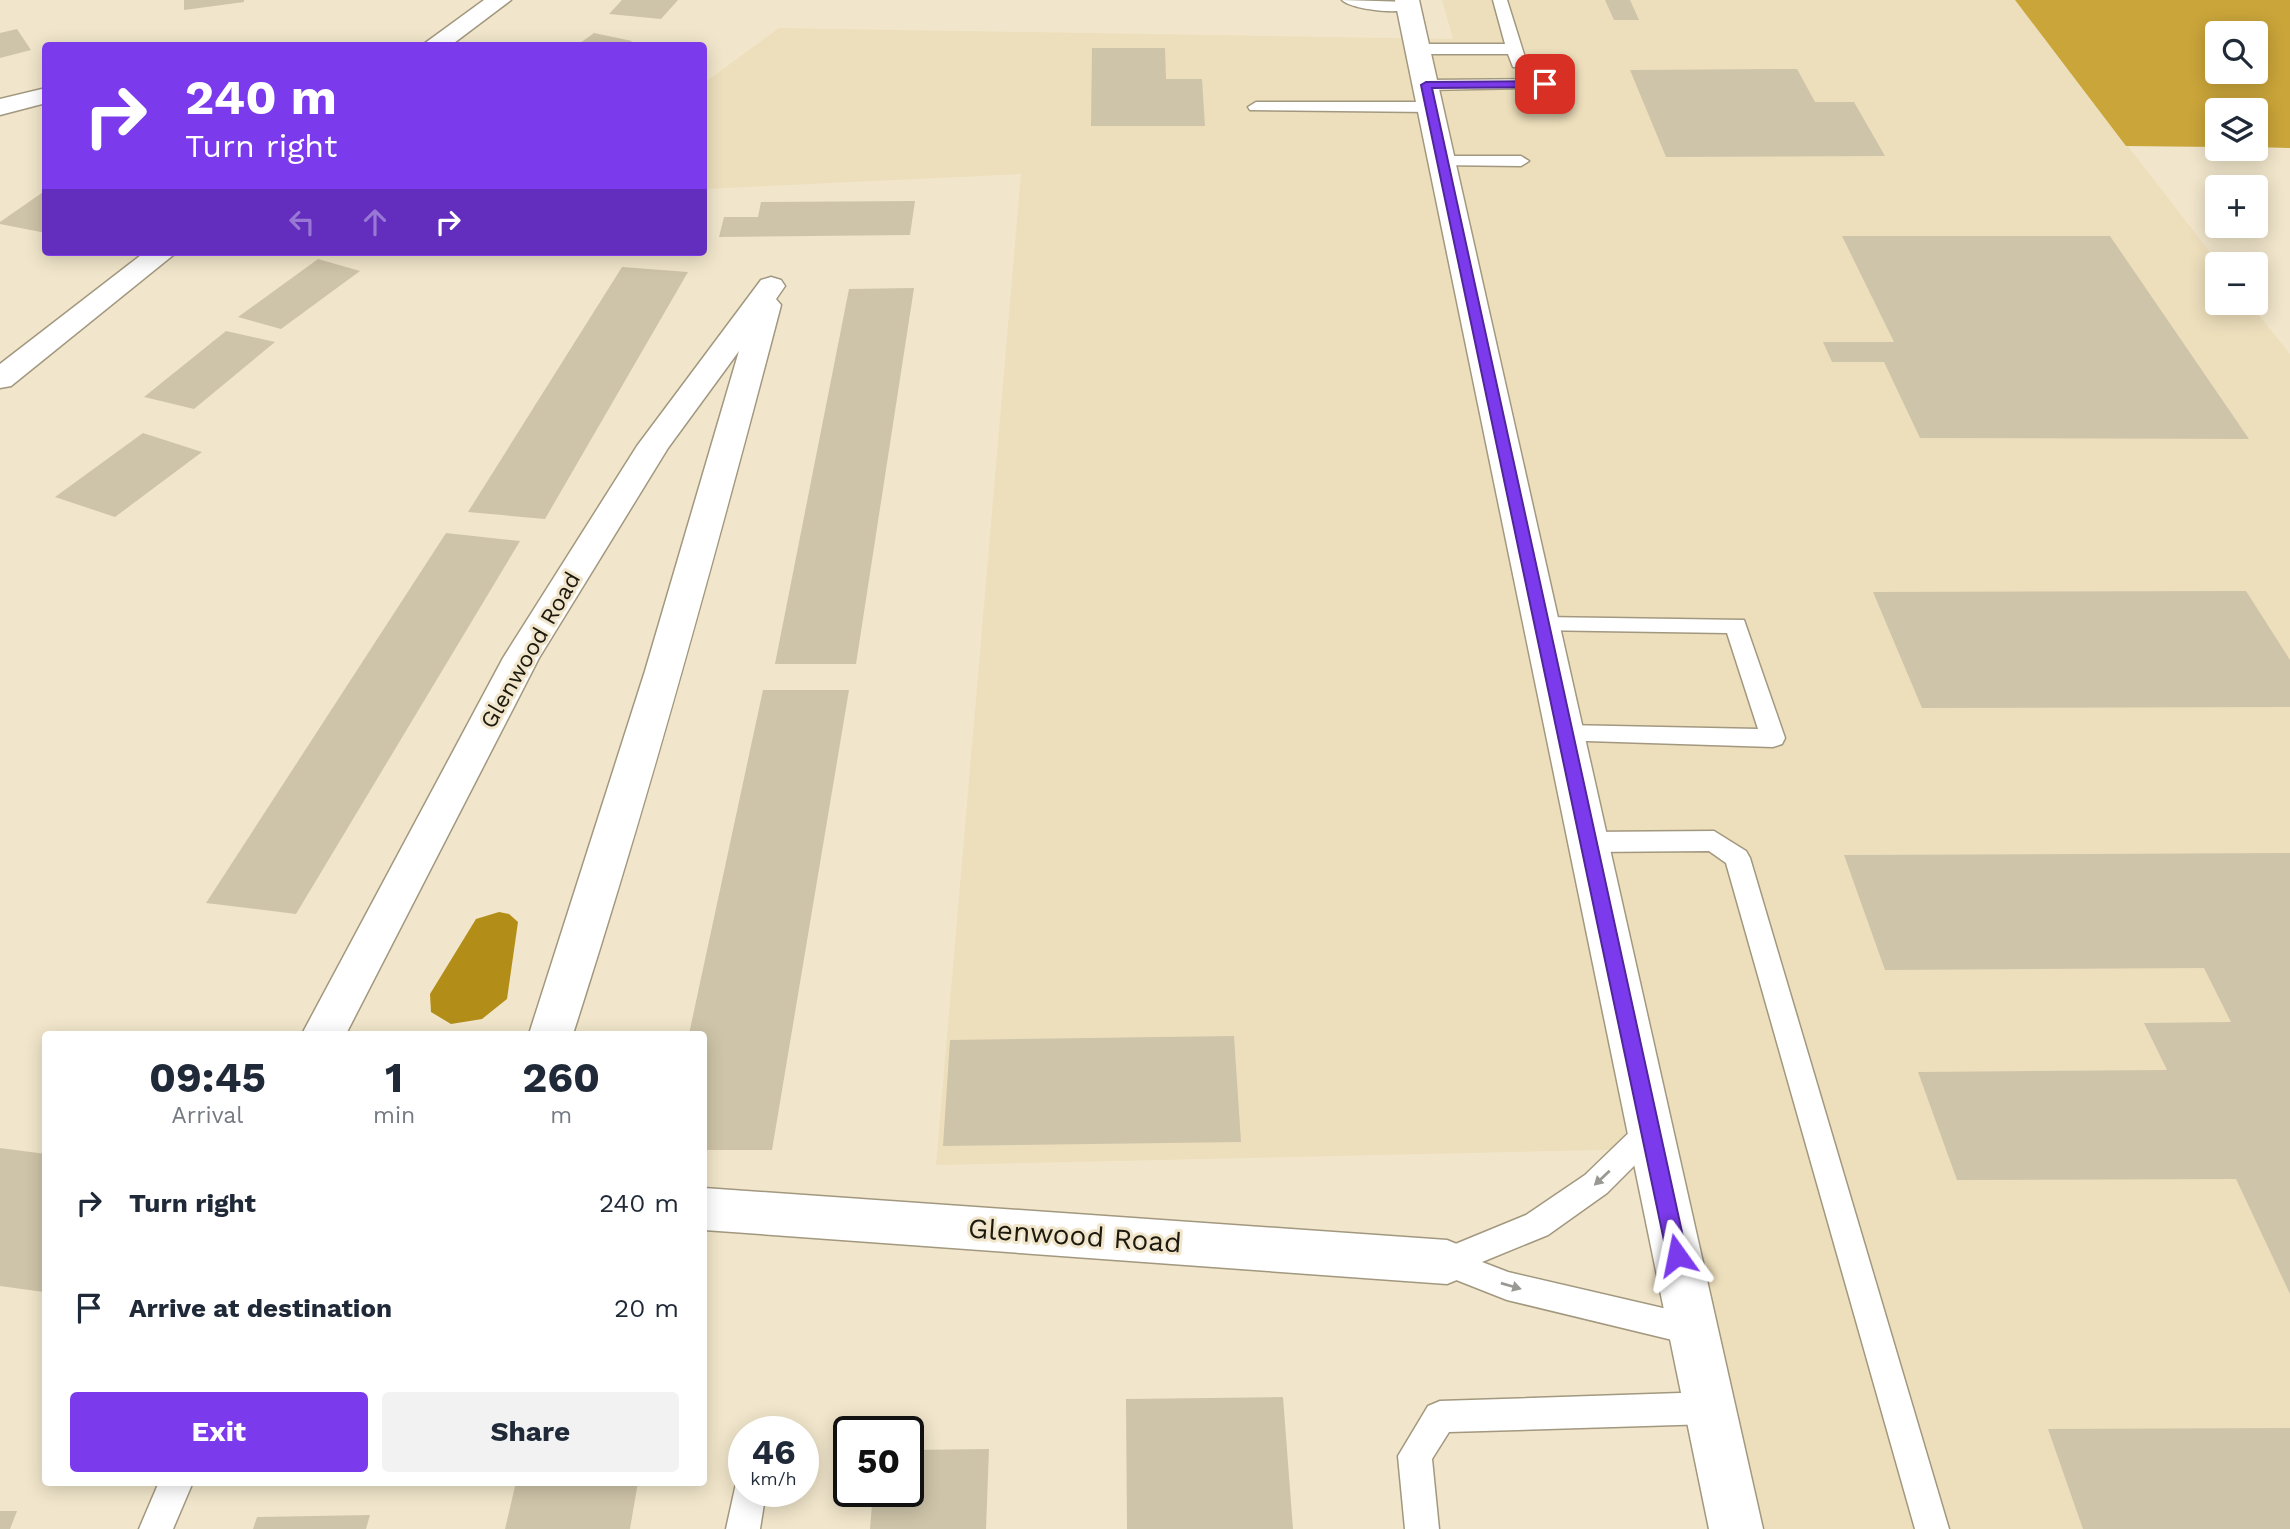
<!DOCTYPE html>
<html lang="en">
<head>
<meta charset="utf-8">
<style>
	:root { --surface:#fff; --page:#f2f2f3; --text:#1f2937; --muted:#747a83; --accent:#7c3aed }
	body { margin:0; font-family:"Work Sans",sans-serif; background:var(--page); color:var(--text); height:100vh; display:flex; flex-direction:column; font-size:26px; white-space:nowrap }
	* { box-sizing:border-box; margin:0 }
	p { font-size:23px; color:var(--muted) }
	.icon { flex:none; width:38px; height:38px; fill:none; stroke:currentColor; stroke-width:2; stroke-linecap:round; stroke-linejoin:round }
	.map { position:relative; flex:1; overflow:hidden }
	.sheet { position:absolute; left:42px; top:1031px; width:665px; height:455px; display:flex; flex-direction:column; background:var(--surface); border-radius:7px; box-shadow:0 4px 18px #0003 }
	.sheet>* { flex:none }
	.top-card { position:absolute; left:42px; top:42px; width:665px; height:214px; border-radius:7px; box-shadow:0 4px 18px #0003; background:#7c3aed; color:#fff; overflow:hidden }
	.controls { position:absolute; left:2205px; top:21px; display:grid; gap:14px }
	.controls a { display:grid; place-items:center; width:63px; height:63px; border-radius:7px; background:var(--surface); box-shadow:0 4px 18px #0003; font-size:35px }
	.speed { position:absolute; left:728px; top:1416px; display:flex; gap:14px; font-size:35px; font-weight:700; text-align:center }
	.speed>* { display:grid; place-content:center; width:91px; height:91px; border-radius:50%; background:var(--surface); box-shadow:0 4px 18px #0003; line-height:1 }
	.speed small { font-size:18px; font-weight:400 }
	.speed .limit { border:4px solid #111; border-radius:10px; background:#fff; color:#111 }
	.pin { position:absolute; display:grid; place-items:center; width:60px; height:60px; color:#fff; margin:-30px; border-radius:14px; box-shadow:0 4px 10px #0006 }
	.me { position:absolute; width:77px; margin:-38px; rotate:348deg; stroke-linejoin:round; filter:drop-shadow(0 0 5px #0008) }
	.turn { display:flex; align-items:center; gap:24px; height:147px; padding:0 28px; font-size:32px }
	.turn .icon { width:91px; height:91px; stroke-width:2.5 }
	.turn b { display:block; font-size:49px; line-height:60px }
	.lanes { display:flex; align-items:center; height:66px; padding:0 28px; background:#0003; justify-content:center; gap:35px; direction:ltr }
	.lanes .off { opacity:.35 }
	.eta { display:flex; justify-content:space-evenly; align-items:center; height:119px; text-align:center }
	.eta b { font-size:42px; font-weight:700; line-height:49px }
	.button { display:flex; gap:14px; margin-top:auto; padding:14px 28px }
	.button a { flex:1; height:80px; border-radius:7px; background:var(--accent); color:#fff; font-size:28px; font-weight:700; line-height:80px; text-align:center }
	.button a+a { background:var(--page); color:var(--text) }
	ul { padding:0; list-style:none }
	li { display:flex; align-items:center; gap:21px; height:105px; padding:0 28px }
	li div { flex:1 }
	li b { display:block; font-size:26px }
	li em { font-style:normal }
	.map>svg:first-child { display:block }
	.built { fill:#eddfbc }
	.forest { fill:#caa53a; fill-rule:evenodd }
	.water { fill:#b28d18 }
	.building { fill:#cec4a9 }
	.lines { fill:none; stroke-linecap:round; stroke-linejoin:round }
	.service-casing { stroke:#a2987f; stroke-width:3 }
	.minor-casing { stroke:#a2987f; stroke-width:3 }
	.secondary-casing { stroke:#a2987f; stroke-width:3 }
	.service { fill:#fff; fill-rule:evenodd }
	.minor { fill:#fff; fill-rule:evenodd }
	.secondary { fill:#fff; fill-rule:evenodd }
	.oneway { fill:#999893 }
	.route { fill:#7c3aed; stroke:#51269a; stroke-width:2 }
	.labels { text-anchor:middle; stroke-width:6; stroke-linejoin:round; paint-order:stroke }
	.street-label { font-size:23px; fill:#1c190f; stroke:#f1e6cb }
	.near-street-label { font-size:28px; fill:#1c190f; stroke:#f1e6cb }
</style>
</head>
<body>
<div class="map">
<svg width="2290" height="1529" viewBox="0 0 2290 1529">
	<rect width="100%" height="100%" fill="#f1e6cb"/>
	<polygon class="built" points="1442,0 2015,0 2219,264 2217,303 2249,303 2290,354 2290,1529 1725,1529 1647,1149 936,1165 1021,174 704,189 704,83 779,28 1453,39"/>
	<path class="forest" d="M2015,0H2290V148L2256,147V110H2217V147L2126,146ZM2217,33H2256V72H2217Z"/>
	<polygon class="water" points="499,912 509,914 518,922 507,999 482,1019 451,1024 431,1012 430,994 476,919"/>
	<g class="building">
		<polygon points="184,0 244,0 244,2 184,10"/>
		<polygon points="622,0 678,0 661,19 609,14"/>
		<polygon points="1605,0 1630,0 1639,20 1614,20"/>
		<polygon points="17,29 31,50 0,58 0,33"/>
		<polygon points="594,33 632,41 626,46 576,46"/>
		<polygon points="1092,48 1165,48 1166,79 1202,79 1205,126 1091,126"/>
		<polygon points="1797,69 1815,102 1854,102 1885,156 1666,157 1630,70"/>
		<polygon points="46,190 46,233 0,224 0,222"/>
		<polygon points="915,201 910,235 719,237 724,217 758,217 761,202"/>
		<polygon points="1842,236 2110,236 2249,439 1920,438 1884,362 1832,362 1823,342 1894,342"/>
		<polygon points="318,259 360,271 281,329 238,317"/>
		<polygon points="622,267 688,272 545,519 468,512"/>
		<polygon points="914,288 856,664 775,664 849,289"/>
		<polygon points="226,331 275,342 194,409 144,397"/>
		<polygon points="143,433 202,452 115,517 55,497"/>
		<polygon points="446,533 520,541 296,914 206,903"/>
		<polygon points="2246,591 2290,660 2290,707 1922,708 1873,592"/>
		<polygon points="763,690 849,690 772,1150 704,1150 704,1034 689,1034"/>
		<polygon points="2290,853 2290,1294 2236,1179 1957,1180 1918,1072 2167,1070 2144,1023 2231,1022 2204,968 1885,970 1844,855"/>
		<polygon points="1234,1036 1241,1142 943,1146 950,1040"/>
		<polygon points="0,1148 46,1154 44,1292 0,1286"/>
		<polygon points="1283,1397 1293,1529 1127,1529 1126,1399"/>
		<polygon points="2290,1428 2290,1529 2083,1529 2048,1429"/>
		<polygon points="989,1449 986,1529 870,1529 873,1491 908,1491 908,1450"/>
		<polygon points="516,1482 638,1482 630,1529 505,1529"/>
		<polygon points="0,1511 17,1511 10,1529 0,1529"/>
		<polygon points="370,1515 366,1529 253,1529 257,1517"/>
	</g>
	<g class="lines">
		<defs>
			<g id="service">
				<path d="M1342,0L1409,2L1416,6C1406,16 1352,10 1342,0Z"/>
				<polygon points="1493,0 1507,0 1527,64 1525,67 1513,67 1508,54 1418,54 1410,49 1418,44 1505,44"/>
				<polygon points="1565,79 1571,81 1571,87 1426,90 1418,85 1426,80"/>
				<polygon points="1256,102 1430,102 1438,107 1430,112 1250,110 1248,107"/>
				<polygon points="1442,156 1521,156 1529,161 1521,166 1436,165 1434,161"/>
				<polygon points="1542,617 1744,620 1785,738 1782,744 1773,747 1556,740 1553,734 1556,728 1565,725 1758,729 1727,633 1534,630 1531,625 1534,620"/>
				<polygon points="1714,831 1746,851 1750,858 1949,1529 1915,1529 1726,863 1709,851 1588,852 1579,849 1575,842 1579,835 1588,832"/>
				<polygon points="1651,1118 1661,1121 1666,1130 1661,1139 1607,1193 1548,1235 1482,1262 1508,1272 1693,1315 1704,1320 1709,1330 1704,1340 1693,1345 1507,1300 1436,1272 1432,1262 1436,1252 1526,1215 1585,1175 1641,1121"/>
				<polygon points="1710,1392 1722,1397 1726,1408 1722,1419 1710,1424 1449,1432 1432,1459 1439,1529 1405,1529 1398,1456 1428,1406 1440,1401"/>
				<polygon points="744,1476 744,1491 766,1491 760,1529 726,1529 737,1479"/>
				<polygon points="159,1482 193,1482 173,1529 139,1529"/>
			</g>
			<g id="minor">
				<polygon points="484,0 511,0 450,46 421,46"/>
				<polygon points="46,88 46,103 0,115 0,99"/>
				<polygon points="145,252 177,252 11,386 0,388 0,364"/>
				<path d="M771,277L781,280L785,286L776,299L781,305C717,550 650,794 573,1034H529L645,671L739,351L668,448L539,658L346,1034H302L503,658L637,446L761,280Z"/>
				<polygon points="704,1188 1447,1240 1464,1247 1471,1262 1464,1277 1447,1284 704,1230"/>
			</g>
			<polygon id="secondary" points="1395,0 1419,0 1763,1529 1709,1529"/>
		</defs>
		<use href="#service" class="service-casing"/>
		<use href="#minor" class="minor-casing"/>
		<use href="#secondary" class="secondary-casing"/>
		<use href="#service" class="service"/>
		<use href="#minor" class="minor"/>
		<use href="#secondary" class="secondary"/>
	</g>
	<defs><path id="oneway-solid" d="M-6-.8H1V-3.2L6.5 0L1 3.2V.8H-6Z" transform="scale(1.75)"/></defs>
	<g class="oneway">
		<use href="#oneway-solid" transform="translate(1602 1178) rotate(137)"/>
		<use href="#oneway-solid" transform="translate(1511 1286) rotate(16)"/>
	</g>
	<polygon class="route" points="1545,81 1551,84 1549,87 1432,88 1687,1255 1684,1262 1677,1264 1670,1262 1667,1255 1421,85 1426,82"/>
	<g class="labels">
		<g class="street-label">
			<text transform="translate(530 650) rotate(-60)" y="8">Glenwood Road</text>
		</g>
		<g class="near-street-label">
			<text transform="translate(1075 1235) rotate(4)" y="10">Glenwood Road</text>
		</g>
	</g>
</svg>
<div class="controls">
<a><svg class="icon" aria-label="search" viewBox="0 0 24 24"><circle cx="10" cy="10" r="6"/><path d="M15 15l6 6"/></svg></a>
<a><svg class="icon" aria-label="layers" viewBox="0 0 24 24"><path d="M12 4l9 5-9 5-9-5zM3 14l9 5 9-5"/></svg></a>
<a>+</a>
<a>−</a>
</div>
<div class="speed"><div>46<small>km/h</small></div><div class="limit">50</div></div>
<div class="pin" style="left:1545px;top:84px;background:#d93025"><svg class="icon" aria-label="arrive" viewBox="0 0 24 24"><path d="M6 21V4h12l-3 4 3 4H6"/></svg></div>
<svg class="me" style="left:1677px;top:1255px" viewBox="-20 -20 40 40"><path d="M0-17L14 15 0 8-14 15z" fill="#7c3aed" stroke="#fff" stroke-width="4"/></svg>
<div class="top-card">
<div class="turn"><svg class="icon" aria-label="right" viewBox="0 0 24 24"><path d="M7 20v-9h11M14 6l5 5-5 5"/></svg><div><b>240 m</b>Turn right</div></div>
<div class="lanes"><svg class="icon off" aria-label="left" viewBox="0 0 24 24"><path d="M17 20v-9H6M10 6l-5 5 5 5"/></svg><svg class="icon off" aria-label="ahead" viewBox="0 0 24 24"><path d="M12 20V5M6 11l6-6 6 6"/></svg><svg class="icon" aria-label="right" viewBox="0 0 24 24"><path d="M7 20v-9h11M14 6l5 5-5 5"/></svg></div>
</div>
<section class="sheet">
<div class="eta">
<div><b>09:45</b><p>Arrival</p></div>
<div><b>1</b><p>min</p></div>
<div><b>260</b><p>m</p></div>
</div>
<ul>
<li><svg class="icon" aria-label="right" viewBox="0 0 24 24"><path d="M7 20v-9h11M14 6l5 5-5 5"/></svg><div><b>Turn right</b></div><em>240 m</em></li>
<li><svg class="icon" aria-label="arrive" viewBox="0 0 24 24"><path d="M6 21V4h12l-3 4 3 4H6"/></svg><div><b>Arrive at destination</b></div><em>20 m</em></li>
</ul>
<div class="button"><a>Exit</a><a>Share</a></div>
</section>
</div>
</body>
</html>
